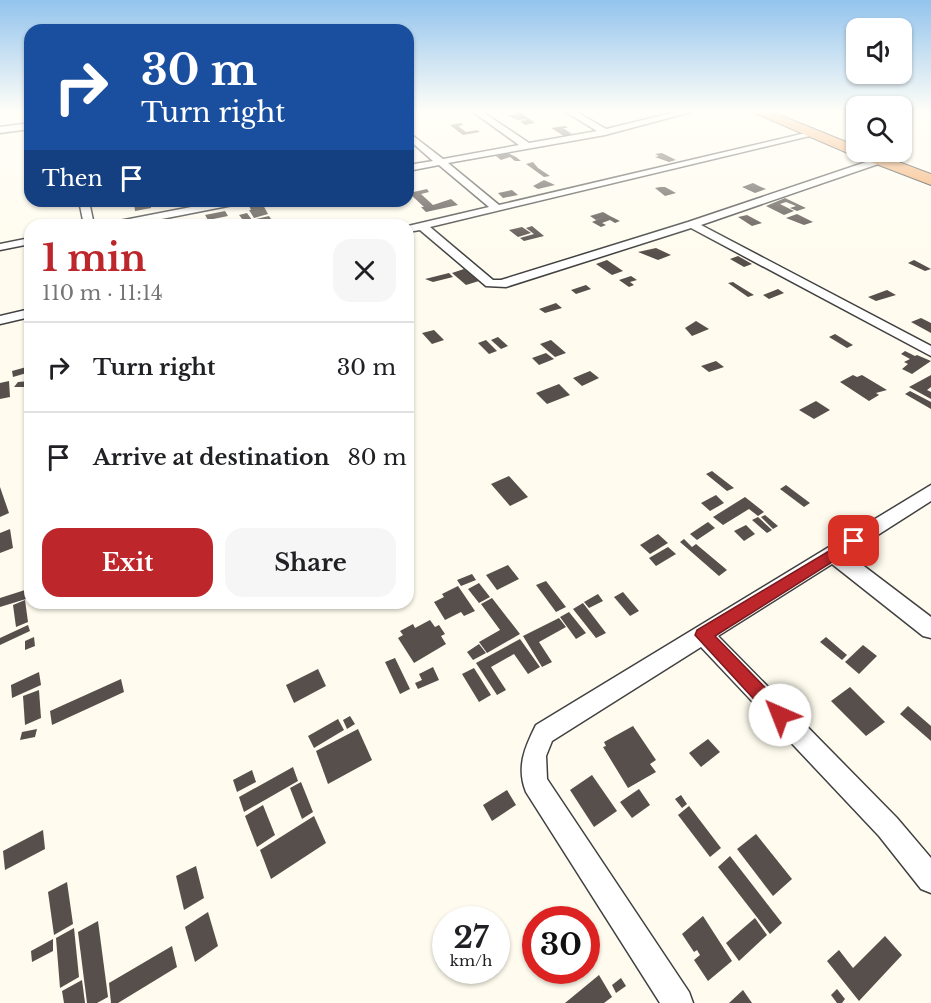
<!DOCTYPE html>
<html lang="en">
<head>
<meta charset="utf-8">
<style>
	:root { --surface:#fff; --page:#f6f6f6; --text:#202124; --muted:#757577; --line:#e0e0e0; --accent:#bd272c }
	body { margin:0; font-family:"Libre Baskerville",serif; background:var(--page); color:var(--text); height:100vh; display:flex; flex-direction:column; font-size:22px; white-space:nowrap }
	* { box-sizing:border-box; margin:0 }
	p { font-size:20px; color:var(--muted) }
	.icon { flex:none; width:33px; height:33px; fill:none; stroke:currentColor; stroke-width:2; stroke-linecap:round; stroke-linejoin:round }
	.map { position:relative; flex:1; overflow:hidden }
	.side { position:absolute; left:24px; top:219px; width:390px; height:390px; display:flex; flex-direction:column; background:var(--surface); border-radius:18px; box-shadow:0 2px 4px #0004 }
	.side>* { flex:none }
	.guide { position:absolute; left:24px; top:24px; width:390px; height:183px; border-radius:18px; box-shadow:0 2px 4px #0004; background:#1a4fa0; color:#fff; overflow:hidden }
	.tools { position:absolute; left:846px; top:18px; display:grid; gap:12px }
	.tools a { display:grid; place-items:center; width:66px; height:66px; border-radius:12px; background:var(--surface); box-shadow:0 2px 4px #0004; font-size:30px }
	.speed { position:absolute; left:432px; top:906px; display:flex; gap:12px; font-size:30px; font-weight:700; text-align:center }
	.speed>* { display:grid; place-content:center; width:78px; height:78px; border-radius:50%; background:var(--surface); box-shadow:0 2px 4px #0004; line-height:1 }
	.speed small { font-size:15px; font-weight:400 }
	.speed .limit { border:9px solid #d22; background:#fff; color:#111 }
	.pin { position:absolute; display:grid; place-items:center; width:51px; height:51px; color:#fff; margin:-26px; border-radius:12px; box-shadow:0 3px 9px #0006 }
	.me { position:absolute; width:66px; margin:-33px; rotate:316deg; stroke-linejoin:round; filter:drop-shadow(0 0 4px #0008) }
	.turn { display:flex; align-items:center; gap:21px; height:126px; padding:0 18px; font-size:27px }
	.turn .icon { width:78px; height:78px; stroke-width:2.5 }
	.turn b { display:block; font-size:42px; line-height:51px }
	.then { display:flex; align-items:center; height:57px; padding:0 18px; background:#0003; gap:12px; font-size:22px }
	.round { display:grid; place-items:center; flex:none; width:63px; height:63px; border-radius:18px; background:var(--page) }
	.head { display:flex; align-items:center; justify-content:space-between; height:102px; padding:0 18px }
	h1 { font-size:36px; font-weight:700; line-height:45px; color:var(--accent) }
	.cta { display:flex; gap:12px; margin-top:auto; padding:12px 18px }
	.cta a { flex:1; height:69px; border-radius:18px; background:var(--accent); color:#fff; font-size:24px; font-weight:700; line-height:69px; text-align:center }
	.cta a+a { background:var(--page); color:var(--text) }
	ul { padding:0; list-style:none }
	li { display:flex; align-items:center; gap:18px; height:90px; padding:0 18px; border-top:2px solid var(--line) }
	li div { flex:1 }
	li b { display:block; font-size:22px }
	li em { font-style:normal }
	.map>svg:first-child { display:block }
	.building { fill:#574f4b }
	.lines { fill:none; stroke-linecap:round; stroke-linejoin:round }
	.street-casing { stroke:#414141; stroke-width:3 }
	.highway-casing { stroke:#1f1f1f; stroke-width:2 }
	.street { fill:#fff; fill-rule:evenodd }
	.highway { fill:#f2a15a; fill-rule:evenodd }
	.route { fill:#bd272c; stroke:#7b191d; stroke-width:1.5 }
</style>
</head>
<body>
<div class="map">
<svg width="931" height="1003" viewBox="0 0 931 1003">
	<rect width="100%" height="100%" fill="#fffcef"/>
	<g class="building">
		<polygon points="515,112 520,112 535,123 525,125 520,121 527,120 525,119 519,120 507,116 517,114"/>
		<polygon points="461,123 463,125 458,126 466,132 477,130 480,132 463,135 450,125"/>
		<polygon points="565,126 568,128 563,128 572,134 564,136 551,128"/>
		<polygon points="508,153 516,157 521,161 515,161 510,157 501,160 496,156"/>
		<polygon points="662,153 676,160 669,162 655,157 659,156 655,154"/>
		<polygon points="533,162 538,168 550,176 544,177 526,164"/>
		<polygon points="544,180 555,185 538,189 533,186"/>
		<polygon points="753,183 759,186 766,189 755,193 742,187"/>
		<polygon points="660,187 665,187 676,193 665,196 655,188"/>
		<polygon points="427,189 429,192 421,194 433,205 451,199 458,205 426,212 421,207 424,207 409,193"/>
		<polygon points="512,190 518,195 503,198 498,193"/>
		<polygon points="785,198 806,208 797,211 790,208 796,206 786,202 780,204 794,211 784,215 766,206"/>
		<polygon points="150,201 151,208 135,211 134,203"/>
		<polygon points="263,205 268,214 254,218 249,210 251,210 249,206"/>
		<polygon points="225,211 228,216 208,220 205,215"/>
		<polygon points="603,212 610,216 620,221 615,223 610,220 602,223 606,225 601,227 592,222 603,217 596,220 590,216"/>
		<polygon points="247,213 252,220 269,216 271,219 247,225 239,215"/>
		<polygon points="797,214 813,222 804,225 786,218"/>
		<polygon points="747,215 762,223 752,226 738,217"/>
		<polygon points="532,226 544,236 524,241 520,238 534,234 526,228"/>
		<polygon points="522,227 531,233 518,237 509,230"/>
		<polygon points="656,248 671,255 658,260 638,252"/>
		<polygon points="738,256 752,264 744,267 730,259"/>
		<polygon points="607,260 623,271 612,275 596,264"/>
		<polygon points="914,260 931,269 925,271 908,263"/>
		<polygon points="464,269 479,281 466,285 452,273"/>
		<polygon points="449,273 453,277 433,282 425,279"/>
		<polygon points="631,276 637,280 630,282 634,285 629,287 619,280"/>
		<polygon points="733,282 736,284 754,295 748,297 728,283"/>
		<polygon points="586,285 591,289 576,294 571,290"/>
		<polygon points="778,289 784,293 769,299 763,295"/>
		<polygon points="887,290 896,295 876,301 868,297"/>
		<polygon points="556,303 562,308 545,313 539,309"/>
		<polygon points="921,318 931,323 931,333 911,322"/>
		<polygon points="696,321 709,329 692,336 685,328"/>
		<polygon points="434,330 444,340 432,344 422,333"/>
		<polygon points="835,334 853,345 847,348 829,337"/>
		<polygon points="498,337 508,346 501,349 491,340"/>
		<polygon points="486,340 497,351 489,354 478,343"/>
		<polygon points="551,340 566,353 555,357 540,344"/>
		<polygon points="905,351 915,356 917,355 931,361 912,374 902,369 908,364 904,362 910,359 901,354"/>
		<polygon points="546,353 554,359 539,365 532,358"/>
		<polygon points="716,361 724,367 709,372 701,366"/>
		<polygon points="30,366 30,372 13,377 12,371"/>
		<polygon points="590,371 599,378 582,386 573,378"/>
		<polygon points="853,375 857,377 862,375 887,390 876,393 879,395 869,401 840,382"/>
		<polygon points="931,375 931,387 927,390 931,392 931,399 909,387"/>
		<polygon points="9,381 10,397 0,399 0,383"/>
		<polygon points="30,381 30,387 14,387 18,382"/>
		<polygon points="559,384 570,395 547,404 536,393"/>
		<polygon points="910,391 931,402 931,409 905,394"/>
		<polygon points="816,401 830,410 814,419 799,410"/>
		<polygon points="712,471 734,488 727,491 706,474"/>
		<polygon points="509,476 528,497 510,506 491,484"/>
		<polygon points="786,485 810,503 804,507 780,489"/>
		<polygon points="0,487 9,513 0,517"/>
		<polygon points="716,495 724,503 710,511 701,503"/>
		<polygon points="745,497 764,512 758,516 749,509 723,525 713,517"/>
		<polygon points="765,515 778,526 773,529 761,517"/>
		<polygon points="758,517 772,530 767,533 752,520"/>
		<polygon points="708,522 715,528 697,540 690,534"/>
		<polygon points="746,525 755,534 744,541 734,531"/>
		<polygon points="10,529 13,548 0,553 0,533"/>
		<polygon points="658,534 668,543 650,554 640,545"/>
		<polygon points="684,539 692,547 696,544 727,570 719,576 680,542"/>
		<polygon points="668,547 676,554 656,566 649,558"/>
		<polygon points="30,554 30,583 28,584 24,556"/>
		<polygon points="508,565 519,579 497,590 486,575"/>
		<polygon points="472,574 476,580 461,586 457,580"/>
		<polygon points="546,581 566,607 556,612 536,585"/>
		<polygon points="479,583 490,597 479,603 468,589"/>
		<polygon points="458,586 475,611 464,616 461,612 445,620 434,602 444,597 442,594"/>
		<polygon points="25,590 26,599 0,607 0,598"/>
		<polygon points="623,592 639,611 630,616 614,597"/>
		<polygon points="598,594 603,601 589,608 584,602"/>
		<polygon points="492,598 520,634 487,653 479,642 500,630 481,604"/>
		<polygon points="25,600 28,622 16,627 13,605"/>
		<polygon points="583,603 606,633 596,638 573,609"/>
		<polygon points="569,612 586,633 576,639 560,617"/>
		<polygon points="559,618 566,627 539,642 552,662 542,667 523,636"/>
		<polygon points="430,620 435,627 439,625 445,634 441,636 446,644 414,663 398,638 403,635 400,631 413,624 415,628"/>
		<polygon points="28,625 30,631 0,645 0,638"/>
		<polygon points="34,637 35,646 25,650 25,641"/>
		<polygon points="826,637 847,655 842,660 820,642"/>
		<polygon points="520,639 540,667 528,674 514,654 491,667 506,690 497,695 476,663"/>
		<polygon points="479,644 486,653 473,660 467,652"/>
		<polygon points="863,645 877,656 859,674 845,662"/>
		<polygon points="395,658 410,689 400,694 385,662"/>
		<polygon points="433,667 439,680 418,689 415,683 422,680 419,674"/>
		<polygon points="474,668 491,695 479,702 462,674"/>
		<polygon points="318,669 326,686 294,703 286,685"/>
		<polygon points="39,672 41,685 12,698 11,685"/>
		<polygon points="121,679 124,692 52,725 50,711"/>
		<polygon points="850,687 885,722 866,736 831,701"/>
		<polygon points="39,690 41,718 25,725 23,696"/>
		<polygon points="908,706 931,726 931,741 900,714"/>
		<polygon points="350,716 355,724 347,729 343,720"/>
		<polygon points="338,719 344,730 314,748 308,736"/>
		<polygon points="633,726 656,760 650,764 656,772 628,788 603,747 606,746 604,742"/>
		<polygon points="37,729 35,737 20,740 22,732"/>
		<polygon points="358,729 372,760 328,784 316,751"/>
		<polygon points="708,739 720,752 701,767 689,753"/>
		<polygon points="293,767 298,781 244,812 239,797"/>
		<polygon points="252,770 256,782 237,792 233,780"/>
		<polygon points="592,775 617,811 594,827 570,790"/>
		<polygon points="301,782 313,812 302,819 290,788"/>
		<polygon points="639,789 650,805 632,818 620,802"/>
		<polygon points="507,790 516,805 492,821 483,805"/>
		<polygon points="681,795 687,804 682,808 675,799"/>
		<polygon points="263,805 275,835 257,847 245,816"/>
		<polygon points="689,806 721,848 710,857 678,815"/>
		<polygon points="314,816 326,843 271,879 260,850"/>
		<polygon points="43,830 45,849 5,870 3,851"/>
		<polygon points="756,834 792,879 773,896 737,849"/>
		<polygon points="730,856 782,923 770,934 718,867"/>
		<polygon points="196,866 204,898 184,910 176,876"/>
		<polygon points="67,882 73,924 54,935 48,892"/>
		<polygon points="208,912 218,946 195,962 185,927"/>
		<polygon points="703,916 732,961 708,981 694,960 700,955 697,950 694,952 682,934"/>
		<polygon points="755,918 767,935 739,961 726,943"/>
		<polygon points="98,921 108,997 97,1003 87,1003 78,932"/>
		<polygon points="74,928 79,977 60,988 56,938"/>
		<polygon points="885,936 902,955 859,1001 827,961 839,950 853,968"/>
		<polygon points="53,939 53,951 32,962 31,951"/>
		<polygon points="172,946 177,967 118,1003 111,1003 109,983"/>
		<polygon points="599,975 612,997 604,1003 565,1003"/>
		<polygon points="621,978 626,986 616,993 612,985"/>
		<polygon points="82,980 85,1003 64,1003 62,991"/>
		<polygon points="837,989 845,999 842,1003 837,1003 831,995"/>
		<polygon points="743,990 752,1003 729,1003"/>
	</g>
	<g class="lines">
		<defs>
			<g id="street">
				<polygon points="473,112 483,112 529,143 597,131 566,112 577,112 606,129 676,112 691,112 605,135 448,163 499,205 814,131 818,134 430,227 493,280 501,280 688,222 878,158 884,158 884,162 701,225 931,346 931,356 691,228 506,287 486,286 420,230 408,232 408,226 489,207 439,165 408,171 408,165 433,161 408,139 408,132 443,159 519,145"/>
				<polygon points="30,123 30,129 0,133 0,127"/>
				<polygon points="79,201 89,201 94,225 84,225"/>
				<polygon points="222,201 243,201 238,204 131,225 109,225 114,222"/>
				<polygon points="30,238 30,244 0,250 0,244"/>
				<polygon points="30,309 30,317 0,324 0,316"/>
				<path d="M931,485V501L848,554L931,617V638L923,636L832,564L718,636L897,818L931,858V893L921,889L879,836L701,647L552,741L546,756L547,779L689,992L693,1003H660L526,792C516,767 525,747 536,725Z"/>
			</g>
			<polygon id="highway" points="752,112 772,112 856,146 856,152 872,152 931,174 931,185 850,154"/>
		</defs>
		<use href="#street" class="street-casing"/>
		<use href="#highway" class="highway-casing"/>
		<use href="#street" class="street"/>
		<use href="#highway" class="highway"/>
	</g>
	<linearGradient id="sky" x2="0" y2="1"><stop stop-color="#93c4ed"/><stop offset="0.44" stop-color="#fffef8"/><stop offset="1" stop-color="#fffef8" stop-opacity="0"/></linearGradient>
	<rect width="931" height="253" fill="url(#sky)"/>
	<polygon class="route" points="854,536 859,537 861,541 859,545 715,636 786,709 789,715 786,721 780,724 774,721 695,635 697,630"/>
</svg>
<div class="tools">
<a><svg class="icon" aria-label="sound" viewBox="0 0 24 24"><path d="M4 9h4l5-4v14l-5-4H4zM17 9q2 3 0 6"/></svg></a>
<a><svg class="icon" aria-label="search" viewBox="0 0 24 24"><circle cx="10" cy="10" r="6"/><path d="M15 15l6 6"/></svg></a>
</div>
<div class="speed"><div>27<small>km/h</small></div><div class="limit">30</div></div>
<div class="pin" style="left:854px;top:541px;background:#d93025"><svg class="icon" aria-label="arrive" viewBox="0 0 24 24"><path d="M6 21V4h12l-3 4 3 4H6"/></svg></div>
<svg class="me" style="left:780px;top:715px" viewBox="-20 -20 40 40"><circle r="19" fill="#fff"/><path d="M0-13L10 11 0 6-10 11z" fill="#bd272c"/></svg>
<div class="guide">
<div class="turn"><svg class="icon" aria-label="right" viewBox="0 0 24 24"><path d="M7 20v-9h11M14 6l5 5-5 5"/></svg><div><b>30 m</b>Turn right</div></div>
<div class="then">Then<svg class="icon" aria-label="arrive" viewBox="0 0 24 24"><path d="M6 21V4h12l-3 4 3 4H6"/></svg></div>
</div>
<section class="side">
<div class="head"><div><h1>1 min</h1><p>110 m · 11:14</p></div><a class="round"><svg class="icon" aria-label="close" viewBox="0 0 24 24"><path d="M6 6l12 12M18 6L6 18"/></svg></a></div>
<ul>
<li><svg class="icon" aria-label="right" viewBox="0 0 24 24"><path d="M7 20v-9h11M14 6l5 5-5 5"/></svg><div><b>Turn right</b></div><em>30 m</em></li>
<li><svg class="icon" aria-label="arrive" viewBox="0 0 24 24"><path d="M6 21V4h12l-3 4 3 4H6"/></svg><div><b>Arrive at destination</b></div><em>80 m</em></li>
</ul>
<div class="cta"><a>Exit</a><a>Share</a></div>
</section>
</div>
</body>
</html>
